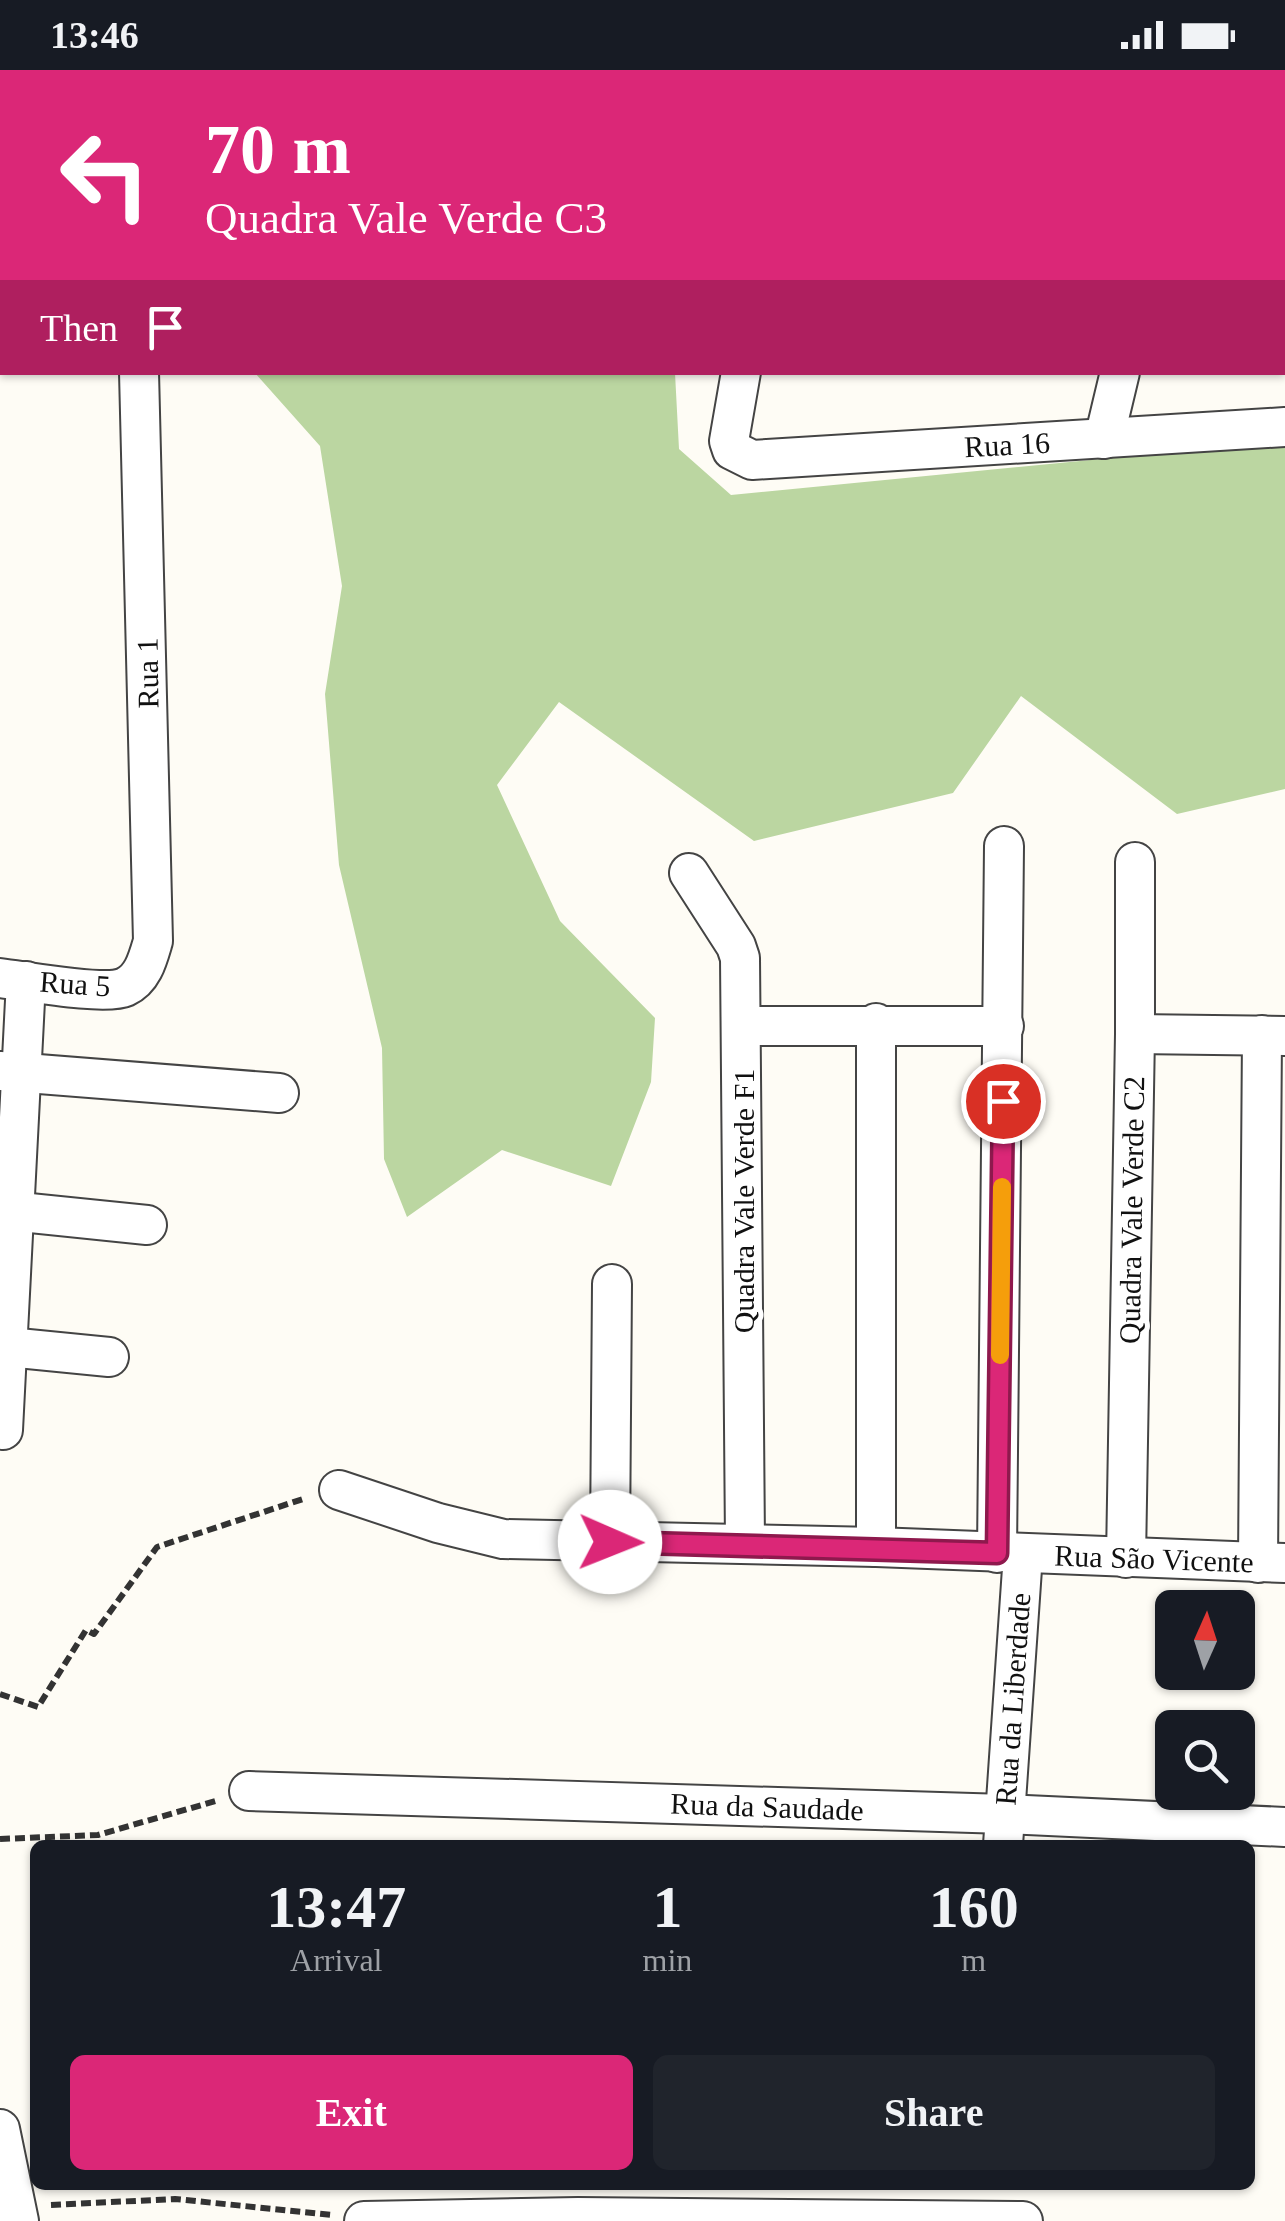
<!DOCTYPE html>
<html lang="en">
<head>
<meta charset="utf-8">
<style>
	:root { --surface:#171b24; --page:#20242c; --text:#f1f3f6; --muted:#9ea1a6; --accent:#db2777 }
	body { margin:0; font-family:"Times New Roman",serif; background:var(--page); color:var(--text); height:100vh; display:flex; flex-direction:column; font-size:38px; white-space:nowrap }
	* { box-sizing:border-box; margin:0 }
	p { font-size:32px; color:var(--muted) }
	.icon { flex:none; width:55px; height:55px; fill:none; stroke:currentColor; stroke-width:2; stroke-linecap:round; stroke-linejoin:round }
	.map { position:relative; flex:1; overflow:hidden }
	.details { position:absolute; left:30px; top:1770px; width:1225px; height:350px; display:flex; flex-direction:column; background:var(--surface); border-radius:15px; box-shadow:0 2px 8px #0004 }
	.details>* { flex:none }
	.guide { position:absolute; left:0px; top:0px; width:1285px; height:305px; box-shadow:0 2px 8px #0004; background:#db2777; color:#fff; overflow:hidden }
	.needle { width:65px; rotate:3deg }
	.fabs { position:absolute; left:1155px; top:1520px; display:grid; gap:20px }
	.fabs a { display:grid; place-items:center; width:100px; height:100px; border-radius:15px; background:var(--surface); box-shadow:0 2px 8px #0004; font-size:50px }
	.pin { position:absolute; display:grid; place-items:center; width:85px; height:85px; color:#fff; margin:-42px; border:5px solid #fff; border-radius:50%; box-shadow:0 2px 10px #0007 }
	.me { position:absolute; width:110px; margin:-55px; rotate:91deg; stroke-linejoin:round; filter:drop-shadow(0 0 8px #0008) }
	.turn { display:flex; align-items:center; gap:35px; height:210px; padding:0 40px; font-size:45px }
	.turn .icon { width:130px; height:130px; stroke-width:2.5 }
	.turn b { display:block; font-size:70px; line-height:85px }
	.then { display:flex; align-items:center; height:95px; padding:0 40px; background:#0003; gap:20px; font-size:38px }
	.eta { display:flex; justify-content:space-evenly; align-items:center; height:170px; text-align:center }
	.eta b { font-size:60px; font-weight:700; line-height:70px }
	.primary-button { display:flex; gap:20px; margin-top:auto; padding:20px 40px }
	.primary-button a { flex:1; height:115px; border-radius:15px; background:var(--accent); color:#fff; font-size:40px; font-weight:700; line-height:115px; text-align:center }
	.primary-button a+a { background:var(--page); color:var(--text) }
	.status { display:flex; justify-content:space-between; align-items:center; height:70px; padding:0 50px; background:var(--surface); direction:ltr }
	.status svg { height:28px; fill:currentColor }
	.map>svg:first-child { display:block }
	.forest { fill:#bbd6a1 }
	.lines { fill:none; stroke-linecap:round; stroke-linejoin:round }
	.minor-casing { stroke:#444; stroke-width:42 }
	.path { stroke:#333; stroke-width:6; stroke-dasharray:10 5; stroke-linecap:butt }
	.minor { stroke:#fff; stroke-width:38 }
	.route-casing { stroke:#8e194d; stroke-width:25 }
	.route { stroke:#db2777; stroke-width:18 }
	.slow { stroke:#f59e0b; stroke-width:18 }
	.labels { text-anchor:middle; stroke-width:10; stroke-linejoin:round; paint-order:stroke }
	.street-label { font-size:30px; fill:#111; stroke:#fff }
</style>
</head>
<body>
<div class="status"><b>13:46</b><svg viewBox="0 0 49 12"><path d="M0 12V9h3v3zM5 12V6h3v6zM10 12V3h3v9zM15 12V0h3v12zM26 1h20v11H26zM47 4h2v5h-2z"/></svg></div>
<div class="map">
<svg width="1285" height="2151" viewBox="0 0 1285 2151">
	<rect width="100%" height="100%" fill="#fefcf5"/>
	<g class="forest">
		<polygon points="0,0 581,0 2,2 2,6"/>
		<polygon points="255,303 675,303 679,379 731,425 1285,371 1285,719 1177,744 1021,626 953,723 754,771 559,632 497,715 560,851 655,948 651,1012 611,1116 502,1080 407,1147 384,1089 382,978 339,795 325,624 342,516 320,376"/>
	</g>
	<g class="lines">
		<defs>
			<g id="minor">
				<polyline points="1197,0 1223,2"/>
				<polyline points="801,2 801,0"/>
				<polyline points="1282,8 1285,9"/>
				<polyline points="0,49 2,49"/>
				<polyline points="741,302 729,371 732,380 752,390 1285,357"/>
				<polyline points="1104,369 1120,302"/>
				<polyline points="689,803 736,876 740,888 745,1473"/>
				<path d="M0,908C26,911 105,926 125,917C143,909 148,888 153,871L139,302"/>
				<polyline points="876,953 876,1477"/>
				<polyline points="743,956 1004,956"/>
				<polyline points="1135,964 1285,966"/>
				<polyline points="0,1001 279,1023"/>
				<polyline points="0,1140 147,1155"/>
				<polyline points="8,1277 109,1287"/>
				<polyline points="3,1360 26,911"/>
				<polyline points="339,1420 438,1453 503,1469 876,1477 1285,1493"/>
				<polyline points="610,1472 612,1214"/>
				<polyline points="997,1483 1004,776"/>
				<polyline points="1126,1488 1135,964 1135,792"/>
				<polyline points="1258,1493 1262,965"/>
				<polyline points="249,1721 1005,1744 1285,1757"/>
				<polyline points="1003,1775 1023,1484"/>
				<polyline points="0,2059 19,2151"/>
				<polyline points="364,2151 578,2147 1023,2151"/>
			</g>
		</defs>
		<use href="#minor" class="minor-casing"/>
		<g class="path">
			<polyline points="0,1624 38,1637 86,1560 94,1564 157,1477 306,1428"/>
			<polyline points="0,1769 98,1765 219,1730"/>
			<polyline points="51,2135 175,2129 333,2145"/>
		</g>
		<use href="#minor" class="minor"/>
	</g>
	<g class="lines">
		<defs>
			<polyline id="route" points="610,1472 997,1483 1003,1031"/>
		</defs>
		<use href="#route" class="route-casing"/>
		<use href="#route" class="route"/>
		<polyline class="slow" points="1000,1285 1002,1117"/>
	</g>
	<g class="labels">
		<g class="street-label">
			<text transform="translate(1007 375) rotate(-3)" y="10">Rua 16</text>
			<text transform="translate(148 603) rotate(-91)" y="10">Rua 1</text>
			<text transform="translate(75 914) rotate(4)" y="10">Rua 5</text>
			<text transform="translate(744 1131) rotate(-90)" y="10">Quadra Vale Verde F1</text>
			<text transform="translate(1132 1140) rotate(-89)" y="10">Quadra Vale Verde C2</text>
			<text transform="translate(1154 1489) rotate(2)" y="10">Rua São Vicente</text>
			<text transform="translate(1013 1629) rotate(-86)" y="10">Rua da Liberdade</text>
			<text transform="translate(767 1737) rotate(2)" y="10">Rua da Saudade</text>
		</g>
	</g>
</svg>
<div class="fabs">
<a><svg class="needle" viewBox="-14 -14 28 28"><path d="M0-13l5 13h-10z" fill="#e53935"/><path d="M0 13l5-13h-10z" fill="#9ea1a6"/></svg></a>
<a><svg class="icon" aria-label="search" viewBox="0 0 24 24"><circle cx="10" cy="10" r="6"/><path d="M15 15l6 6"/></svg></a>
</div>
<div class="pin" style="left:1003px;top:1031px;background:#d93025"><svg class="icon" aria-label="arrive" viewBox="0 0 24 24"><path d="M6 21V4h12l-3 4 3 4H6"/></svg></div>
<svg class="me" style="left:610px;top:1472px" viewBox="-20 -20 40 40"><circle r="19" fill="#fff"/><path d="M0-13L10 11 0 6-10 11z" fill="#db2777"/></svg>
<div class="guide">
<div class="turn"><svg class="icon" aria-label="left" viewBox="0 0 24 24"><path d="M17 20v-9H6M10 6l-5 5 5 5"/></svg><div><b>70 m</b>Quadra Vale Verde C3</div></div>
<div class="then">Then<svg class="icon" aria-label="arrive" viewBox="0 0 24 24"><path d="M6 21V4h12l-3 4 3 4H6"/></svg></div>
</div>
<section class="details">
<div class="eta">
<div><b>13:47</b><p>Arrival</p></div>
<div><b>1</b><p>min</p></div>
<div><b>160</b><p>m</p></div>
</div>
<div class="primary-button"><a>Exit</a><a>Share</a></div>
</section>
</div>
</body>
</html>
